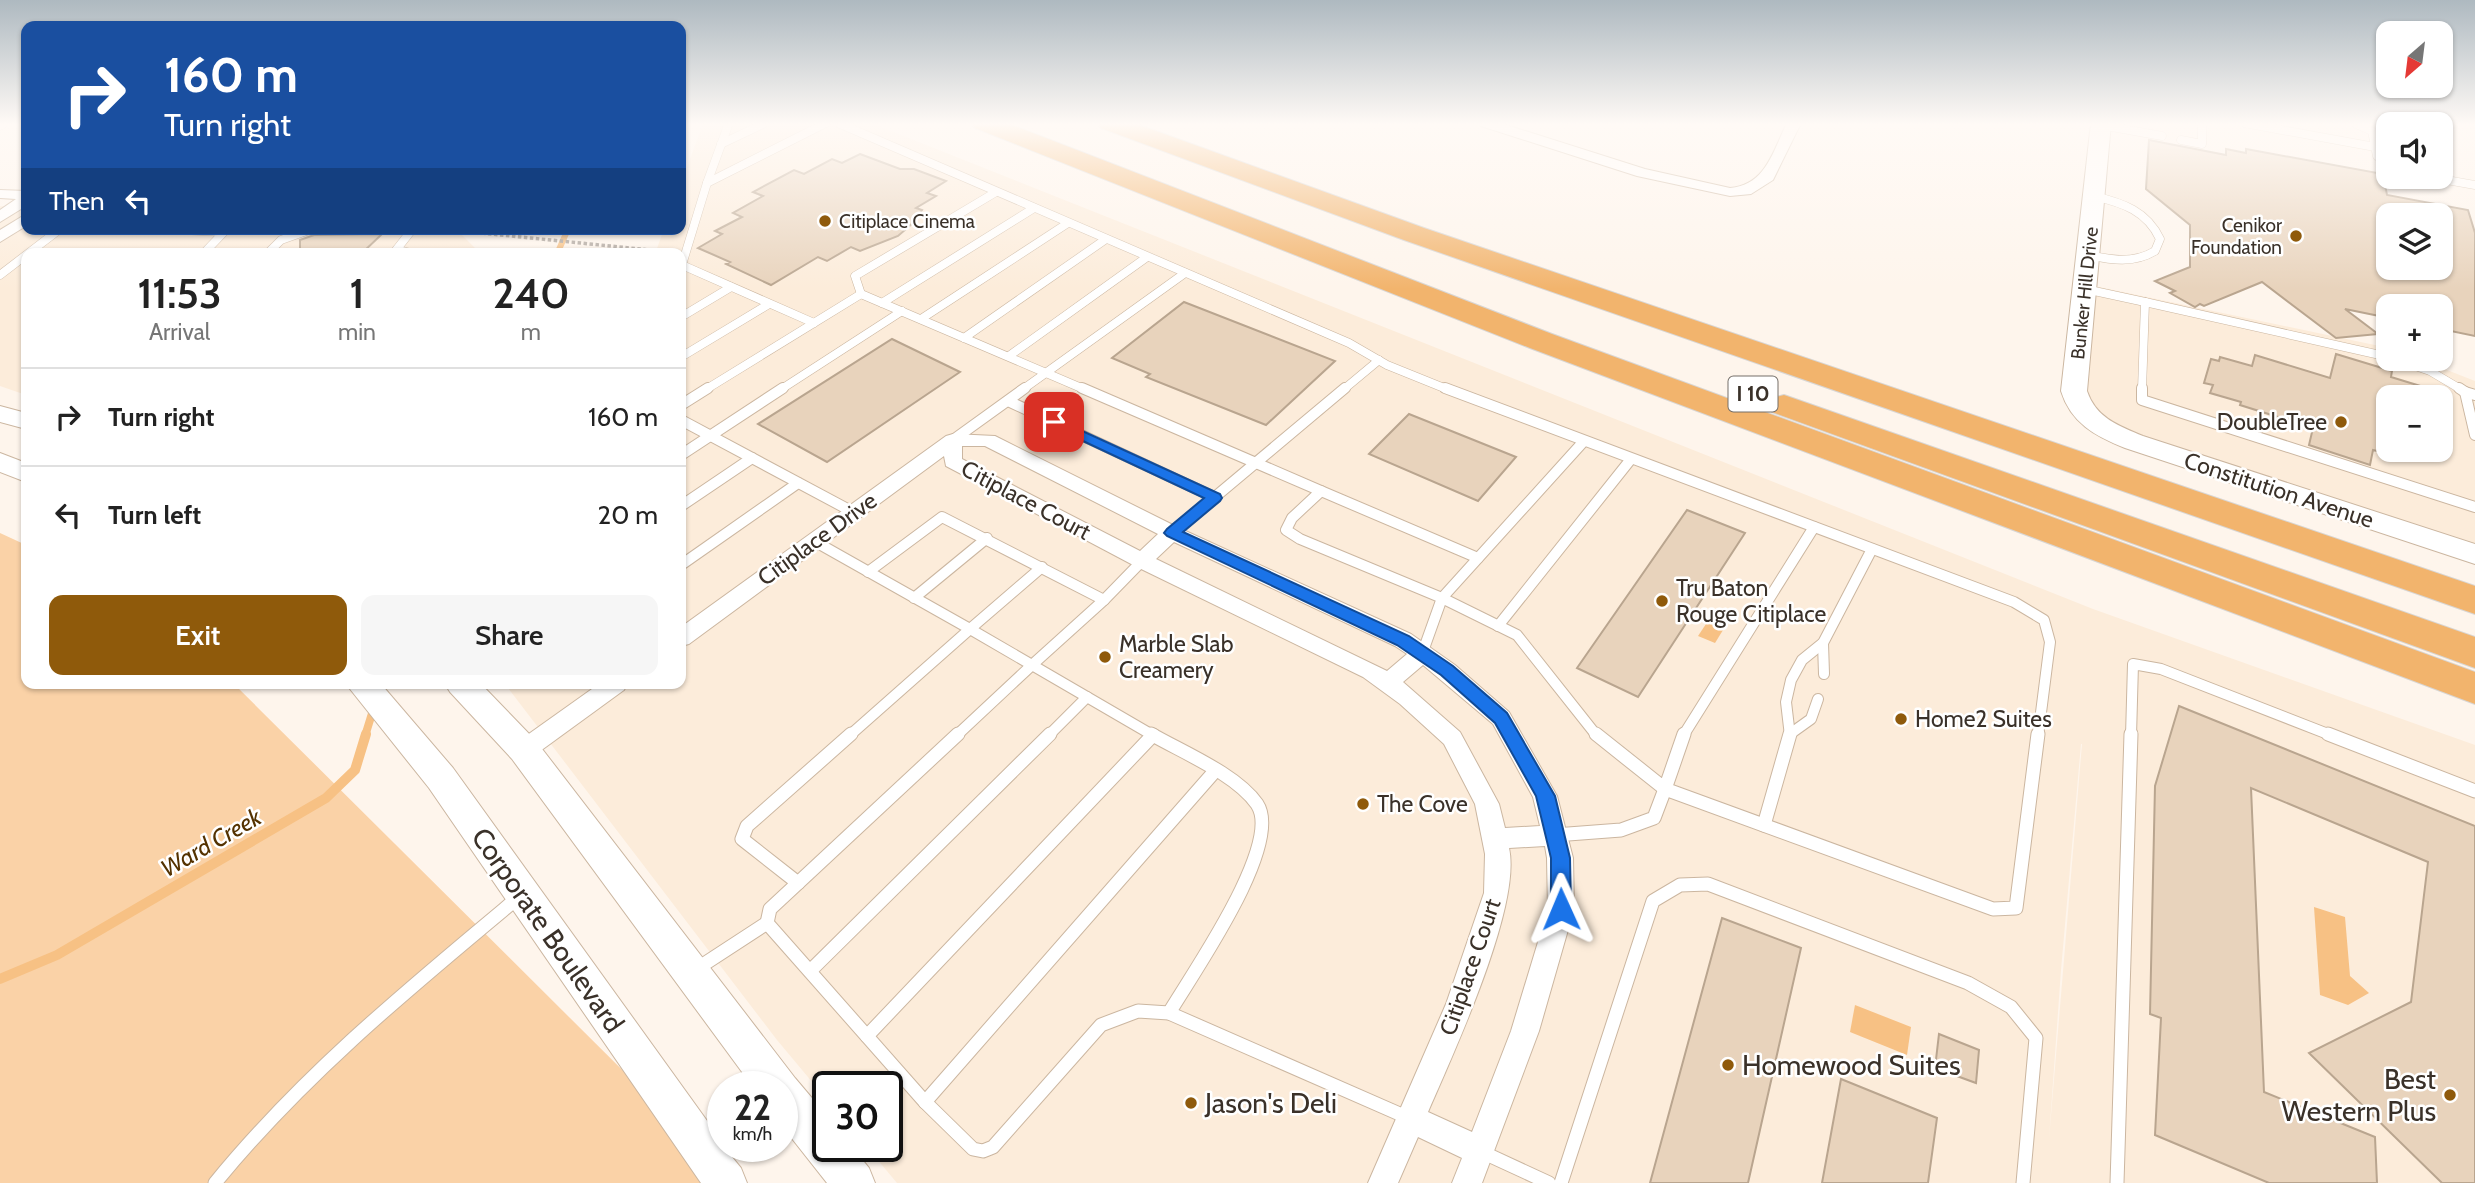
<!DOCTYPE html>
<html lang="en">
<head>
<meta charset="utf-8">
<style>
	:root { --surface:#fff; --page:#f6f6f6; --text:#222; --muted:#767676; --line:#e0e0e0; --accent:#8f5a0b }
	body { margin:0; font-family:Cabin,sans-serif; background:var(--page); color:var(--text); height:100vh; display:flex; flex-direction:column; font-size:26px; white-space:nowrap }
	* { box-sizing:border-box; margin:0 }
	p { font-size:23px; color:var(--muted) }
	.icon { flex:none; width:38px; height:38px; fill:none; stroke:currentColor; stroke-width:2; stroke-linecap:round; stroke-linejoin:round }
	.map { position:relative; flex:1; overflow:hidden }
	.drawer { position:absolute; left:21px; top:248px; width:665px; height:441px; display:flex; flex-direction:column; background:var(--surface); border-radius:14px; box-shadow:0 2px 5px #0004 }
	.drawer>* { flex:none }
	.hud { position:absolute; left:21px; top:21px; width:665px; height:214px; border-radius:14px; box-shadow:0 2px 5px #0004; background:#1a4fa0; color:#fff; overflow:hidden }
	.needle { width:46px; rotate:208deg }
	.fabs { position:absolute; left:2376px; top:21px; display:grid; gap:14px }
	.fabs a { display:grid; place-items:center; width:77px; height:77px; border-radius:14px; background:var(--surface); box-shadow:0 2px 5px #0004; font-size:35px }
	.speed { position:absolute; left:707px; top:1071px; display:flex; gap:14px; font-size:35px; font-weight:700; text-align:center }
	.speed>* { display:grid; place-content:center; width:91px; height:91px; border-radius:50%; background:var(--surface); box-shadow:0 2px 5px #0004; line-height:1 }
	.speed small { font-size:18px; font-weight:400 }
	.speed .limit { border:4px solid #111; border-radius:10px; background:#fff; color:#111 }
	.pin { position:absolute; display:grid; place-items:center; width:60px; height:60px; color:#fff; margin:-30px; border-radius:14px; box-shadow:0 4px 10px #0006 }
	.me { position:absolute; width:77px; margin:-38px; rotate:359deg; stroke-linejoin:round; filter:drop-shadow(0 0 5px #0008) }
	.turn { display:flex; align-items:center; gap:24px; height:147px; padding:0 28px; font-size:32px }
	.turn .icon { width:91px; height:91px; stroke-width:2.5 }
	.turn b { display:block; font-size:49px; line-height:60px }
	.then { display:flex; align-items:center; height:66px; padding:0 28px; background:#0003; gap:14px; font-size:26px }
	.eta { display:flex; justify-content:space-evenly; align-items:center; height:119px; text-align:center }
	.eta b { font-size:42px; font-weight:600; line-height:49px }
	.primary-button { display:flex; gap:14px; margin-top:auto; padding:14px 28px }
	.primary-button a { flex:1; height:80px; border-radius:14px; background:var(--accent); color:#fff; font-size:28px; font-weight:600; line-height:80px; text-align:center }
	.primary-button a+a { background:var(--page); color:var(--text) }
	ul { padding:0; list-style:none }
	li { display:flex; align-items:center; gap:21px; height:98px; padding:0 28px; border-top:2px solid var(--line) }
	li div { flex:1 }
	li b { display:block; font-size:26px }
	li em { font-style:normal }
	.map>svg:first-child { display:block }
	.built { fill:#fcecda; fill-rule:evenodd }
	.green { fill:#fad2a7 }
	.water { fill:#f7c184 }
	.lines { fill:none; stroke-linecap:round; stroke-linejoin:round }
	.stream-far2 { stroke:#f7c184; stroke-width:6 }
	.stream-far1 { stroke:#f7c184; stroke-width:8 }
	.stream { stroke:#f7c184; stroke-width:10 }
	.building { fill:#e8d3bc; stroke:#b9a58f; stroke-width:2; fill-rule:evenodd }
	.lane-far2-casing { stroke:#cbb6a0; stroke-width:9 }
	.lane-far1-casing { stroke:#cbb6a0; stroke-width:12 }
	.lane-casing { stroke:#cbb6a0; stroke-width:15 }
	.street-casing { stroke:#cbb6a0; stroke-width:2 }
	.secondary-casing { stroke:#cbb6a0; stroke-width:2 }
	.highway-casing { stroke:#d8d6d4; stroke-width:2 }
	.path { stroke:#aea59d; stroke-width:3.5; stroke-dasharray:3.5 2.5; stroke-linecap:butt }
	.lane-far2 { stroke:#fff; stroke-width:8 }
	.lane-far1 { stroke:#fff; stroke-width:10 }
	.lane { stroke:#fff; stroke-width:13 }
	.street { fill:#fff; fill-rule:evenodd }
	.secondary { fill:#fff; fill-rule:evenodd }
	.highway { fill:#f2b46d; fill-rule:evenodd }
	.route { fill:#1a73e8; stroke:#114b97; stroke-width:2 }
	.poi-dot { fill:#8f5a0b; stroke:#fff; stroke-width:2.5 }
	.labels { text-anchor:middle; stroke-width:5; stroke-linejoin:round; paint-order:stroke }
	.far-poi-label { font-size:19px; fill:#3a3129; stroke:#fff; text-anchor:start }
	.far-street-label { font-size:19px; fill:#3a3129; stroke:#fff }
	.shield { fill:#fff; stroke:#756f69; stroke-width:2 }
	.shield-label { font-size:21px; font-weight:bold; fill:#3a3129 }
	.poi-label { font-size:23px; fill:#3a3129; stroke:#fff; text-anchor:start }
	.street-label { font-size:23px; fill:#3a3129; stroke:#fff }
	.water-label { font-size:24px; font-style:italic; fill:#543200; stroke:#fff }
	.near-street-label { font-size:28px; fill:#3a3129; stroke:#fff }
	.near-poi-label { font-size:28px; fill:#3a3129; stroke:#fff; text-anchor:start }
</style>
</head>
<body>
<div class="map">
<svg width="2475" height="1183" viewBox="0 0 2475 1183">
	<rect width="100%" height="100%" fill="#fef5ec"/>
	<g class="built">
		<path d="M703,123H871L2093,609L2475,745V1183H897L866,1146H887V1087H828V1101L777,1040L505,684H681V254H655L664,229H681V184ZM2081,744H2082L2049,1139L2061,970Z"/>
		<polygon points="0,206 26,207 26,229 456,229 481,254 26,254 26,395 0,386"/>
		<path d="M2085,284L2389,348V359H2419L2475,381V553L2104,430L2077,404ZM2389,397H2441V450H2389Z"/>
	</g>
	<polygon class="green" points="0,533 26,545 26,684 234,684 736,1183 0,1183"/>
	<g class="water">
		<polygon points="1712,615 1728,622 1715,643 1698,636"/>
		<polygon points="2314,907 2345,917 2350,976 2369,993 2348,1005 2320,995"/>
		<polygon points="1855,1005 1911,1027 1907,1055 1850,1032"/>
	</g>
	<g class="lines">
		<polyline class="stream-far2" points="557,254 568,229"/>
		<polyline class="stream-far1" points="365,736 374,707"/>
		<polyline class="stream" points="0,979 57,955 326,798 355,770 366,734"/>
	</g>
	<g class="building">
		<path d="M2149,140L2226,155V149L2246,153V149L2383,174L2387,195L2468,210L2475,233V336L2441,329V306H2389V318L2345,309L2378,334L2336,338L2262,282L2204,306L2200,304L2195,307L2170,293L2175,291L2155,281L2190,267V225L2146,189ZM2441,212V268H2389V215H2441Z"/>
		<polygon points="860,154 900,169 914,169 946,181 927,193 936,196 916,208 922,210 914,222 898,236 860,251 851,247 827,261 818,257 771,285 726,264 730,262 698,248 722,234 715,231 742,217 733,213 763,196 753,192 794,170 804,174 832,159 842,163"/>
		<polygon points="382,234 361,254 300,254 300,240 314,235"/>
		<polygon points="1184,302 1335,361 1266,425 1146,377 1150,374 1112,358"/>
		<polygon points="892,339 960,372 827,462 758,424"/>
		<polygon points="2336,354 2392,371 2391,377 2440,392 2439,397 2389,397 2389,454 2373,450 2370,465 2309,445 2313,428 2240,405 2241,402 2210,393 2213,385 2204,383 2211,359 2219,361 2220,357 2252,366 2255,355 2330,378"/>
		<polygon points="1409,414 1516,457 1478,501 1369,454"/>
		<polygon points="1687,510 1745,533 1638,697 1577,668"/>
		<polygon points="2179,706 2475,826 2475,1183 2442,1183 2309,1053 2411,1002 2428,862 2251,788 2264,1092 2375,1137 2377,1183 2269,1183 2155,1135 2161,1018 2150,1014 2155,786"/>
		<polygon points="1722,918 1801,948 1748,1183 1650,1183"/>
		<polygon points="1939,1034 1979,1050 1976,1083 1935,1068"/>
		<polygon points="1841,1079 1937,1118 1928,1183 1822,1183"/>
	</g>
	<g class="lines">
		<defs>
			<g id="lane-far2">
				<polyline points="838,123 1349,343 1387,365 1449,390"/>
				<polyline points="2244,123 2375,147"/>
				<polyline points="2354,123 2372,131 2377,156 2389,164"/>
				<polyline points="2101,125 2162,136"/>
				<polyline points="0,126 5,123"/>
				<polyline points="2181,140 2202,144 2202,123"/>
				<polyline points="721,144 765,123"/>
				<polyline points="2430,177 2475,185"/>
				<polyline points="707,183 729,123"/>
				<polyline points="996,192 855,276 861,294 1086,390"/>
				<polyline points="159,229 224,232 203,254"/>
				<polyline points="391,229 411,231 393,254"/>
				<polyline points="397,250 415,254"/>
				<polyline points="267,254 281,240 312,229"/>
				<path d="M2088,255C2112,260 2133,264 2155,251L2160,239C2147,211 2123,203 2094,196"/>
				<polyline points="682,265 814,323"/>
				<polyline points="681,268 707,183 826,123"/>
				<polyline points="0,275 60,229"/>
				<polyline points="2085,289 2145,302"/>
				<polyline points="882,303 1034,208"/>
				<polyline points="681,317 731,287"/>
				<polyline points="921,319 1068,223"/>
				<polyline points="964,338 1106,239"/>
				<polyline points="1009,356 1147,257"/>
				<polyline points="681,357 769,304"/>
				<polyline points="2395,359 2430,371 2462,390"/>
				<polyline points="705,390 861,294"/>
				<polyline points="780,390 902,311"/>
				<polyline points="1022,390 1185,273"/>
				<polyline points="1343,390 1379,360"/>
				<polyline points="2142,390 2145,302 2389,357"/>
			</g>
			<g id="lane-far1">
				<polyline points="1082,388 1321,491 1292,518 1286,530 1300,539 1442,598 1517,635 1597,736"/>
				<polyline points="1445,388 2014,602 2044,620 2050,642 2038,736"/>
				<polyline points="2142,388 2142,400 2475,507"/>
				<polyline points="2459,388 2465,392"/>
				<polyline points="2475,395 2465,392 2475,435"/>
				<polyline points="1008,401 1214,497"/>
				<polyline points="681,405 708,388"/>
				<polyline points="681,420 853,512"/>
				<polyline points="953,440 1025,388"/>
				<polyline points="681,455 783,388"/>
				<polyline points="1321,491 1478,558"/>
				<polyline points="681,506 752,458"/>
				<polyline points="1172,533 1345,388"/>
				<polyline points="814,541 970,629 849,736"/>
				<polyline points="681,565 798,483"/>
				<polyline points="868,572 942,517 1104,600 1142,561"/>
				<polyline points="914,598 987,538"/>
				<polyline points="1104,600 1032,665 1154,736"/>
				<polyline points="1498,626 1631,459"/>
				<polyline points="1823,643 1824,674"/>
				<polyline points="1422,654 1442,598 1584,441"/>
				<polyline points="1790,734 1811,719 1818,699"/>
				<polyline points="956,736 1032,665 970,629 1042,567"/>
				<polyline points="1048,736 1087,697"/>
				<polyline points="1683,736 1814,527"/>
				<polyline points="1790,736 1786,702 1791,680 1802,660 1823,643 1872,549"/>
				<polyline points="2131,736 2133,664 2161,669 2333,736"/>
			</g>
			<g id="lane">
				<path d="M1151,734C1182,752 1236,774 1257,804C1284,844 1192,974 1169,1013"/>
				<polyline points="1596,734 1665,789 1684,734"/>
				<polyline points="2328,734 2475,791"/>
				<polyline points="1764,825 1790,734"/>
				<polyline points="1555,835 1621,830 1654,818 1665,789 1993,909 2016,908 2038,734"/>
				<polyline points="798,883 958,734"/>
				<polyline points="767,923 770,909 798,883 742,839 747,826 851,734"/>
				<polyline points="695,970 767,923 925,1102 973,1149 983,1151 993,1147 1101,1025 1138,1011 1169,1013 1411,1119"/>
				<polyline points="810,971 1050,734"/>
				<polyline points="867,1036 1153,735"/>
				<polyline points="925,1102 1215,771"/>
				<polyline points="1482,1152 1549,1183"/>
				<path d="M215,1183C304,1074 412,986 520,896"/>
				<polyline points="1561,1183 1653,901 1680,885 1708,884 1968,983 2011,1007 2036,1038 2023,1183"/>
				<polyline points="2117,1183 2131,734"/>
			</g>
			<g id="street">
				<path d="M1479,123H1500L1645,169L1730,188C1766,185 1773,151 1787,123H1801L1773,180L1751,194L1730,196L1637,176L1481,126Z"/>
				<polygon points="0,190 26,191 26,206 0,222 0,210 16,199 0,198"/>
				<polygon points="26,214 26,226 0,242 0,230"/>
				<path d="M953,434L995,436L1179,528L1411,634L1455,665L1509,712L1557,796L1573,858L1574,909L1539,1031L1482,1183H1452L1462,1158L1418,1137L1398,1183H1368L1446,1004L1484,893L1485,854L1475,804L1444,744L1400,704L1363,677L1135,566L946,466L944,456L689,644L681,646V627L946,436ZM962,446H985L1158,534L1140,551L962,459ZM1174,542L1395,646L1407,654L1387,671L1156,559ZM1423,665L1493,724L1533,797L1540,826L1505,828L1499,804L1460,732L1403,682ZM1545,846L1547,858L1548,909L1511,1031L1472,1132L1428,1112C1453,1054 1522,906 1509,848Z"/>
				<polygon points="599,684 627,684 624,690 532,757 524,759 516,757 512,750 516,743"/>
			</g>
			<g id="secondary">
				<path d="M2091,123H2111L2087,391C2096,418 2119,426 2143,436L2475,544V564L2125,448C2095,436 2071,423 2061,391Z"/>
				<polygon points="0,406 26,413 26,429 0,422"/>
				<polygon points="0,453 26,463 26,482 0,472"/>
				<polygon points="346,684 381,684 453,768 723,1143 723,1146 741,1168 747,1183 701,1183 429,788"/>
				<polygon points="445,684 481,684 536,741 795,1078 828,1117 828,1146 851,1146 869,1168 875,1183 827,1183 782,1126 782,1087 753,1087 512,759 450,692"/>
			</g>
			<g id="highway">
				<polygon points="971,123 1007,123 1552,334 2475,672 2475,704 1530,348 975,128"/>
				<polygon points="1097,123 1134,123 1424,228 2475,586 2475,614 1404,240 1101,128"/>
				<polygon points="1784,395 2475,637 2475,668 1772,412 1767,405 1772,398"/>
			</g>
		</defs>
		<use href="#lane-far2" class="lane-far2-casing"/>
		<use href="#lane-far1" class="lane-far1-casing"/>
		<use href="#lane" class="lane-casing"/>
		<use href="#street" class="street-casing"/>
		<use href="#secondary" class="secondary-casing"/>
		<use href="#highway" class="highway-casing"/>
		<polyline class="path" points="463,229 461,231 650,250"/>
		<use href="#lane-far2" class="lane-far2"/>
		<use href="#lane-far1" class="lane-far1"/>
		<use href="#lane" class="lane"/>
		<use href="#street" class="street"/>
		<use href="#secondary" class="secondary"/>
		<use href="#highway" class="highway"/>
	</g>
	<linearGradient id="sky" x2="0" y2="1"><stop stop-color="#aeb9c0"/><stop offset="0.43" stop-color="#fffaf6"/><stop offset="1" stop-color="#fffaf6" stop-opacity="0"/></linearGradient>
	<rect width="2475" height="289" fill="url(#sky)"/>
	<polygon class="route" points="1054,418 1220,494 1222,498 1220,501 1183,532 1409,636 1453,666 1507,713 1555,796 1570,858 1571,909 1568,915 1561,917 1554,915 1551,909 1551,858 1536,796 1495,723 1441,675 1397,645 1167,536 1164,533 1167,529 1204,498 1049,425 1049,419"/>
	<g class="poi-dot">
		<circle cx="825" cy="221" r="7"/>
		<circle cx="2296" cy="236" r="7"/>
		<circle cx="2341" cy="422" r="7"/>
		<circle cx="1662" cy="601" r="7"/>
		<circle cx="1105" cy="657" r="7"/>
		<circle cx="1901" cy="719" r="7"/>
		<circle cx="1363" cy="804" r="7"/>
		<circle cx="1728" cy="1065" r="7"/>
		<circle cx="2450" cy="1095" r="7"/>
		<circle cx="1191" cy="1103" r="7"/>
	</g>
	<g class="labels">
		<g class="far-poi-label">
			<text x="839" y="228">Citiplace Cinema</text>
			<text x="2282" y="232" text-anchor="end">Cenikor<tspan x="2282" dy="22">Foundation</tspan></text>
		</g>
		<g class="far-street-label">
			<text transform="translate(2084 293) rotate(-84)" y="7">Bunker Hill Drive</text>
		</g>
		<rect class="shield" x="1728.5" y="376.5" width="49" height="35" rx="5"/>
		<g class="shield-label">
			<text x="1753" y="401">I 10</text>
		</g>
		<g class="poi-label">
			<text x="2327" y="430" text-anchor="end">DoubleTree</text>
			<text x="1676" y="596">Tru Baton<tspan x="1676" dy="26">Rouge Citiplace</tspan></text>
			<text x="1119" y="652">Marble Slab<tspan x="1119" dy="26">Creamery</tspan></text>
			<text x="1915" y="727">Home2 Suites</text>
			<text x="1377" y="812">The Cove</text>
		</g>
		<g class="street-label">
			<text transform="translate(2279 490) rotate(18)" y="8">Constitution Avenue</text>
			<text transform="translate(1026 500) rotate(28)" y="8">Citiplace Court</text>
			<text transform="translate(817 539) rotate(-36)" y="8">Citiplace Drive</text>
			<text transform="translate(1470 967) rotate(-71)" y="8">Citiplace Court</text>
		</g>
		<g class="water-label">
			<text transform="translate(211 843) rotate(-30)" y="8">Ward Creek</text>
		</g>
		<g class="near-street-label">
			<text transform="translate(548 930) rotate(55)" y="10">Corporate Boulevard</text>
		</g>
		<g class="near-poi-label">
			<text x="1742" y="1075">Homewood Suites</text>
			<text x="2436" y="1089" text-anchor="end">Best<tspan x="2436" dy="32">Western Plus</tspan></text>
			<text x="1205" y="1113">Jason's Deli</text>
		</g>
	</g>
</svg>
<div class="fabs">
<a><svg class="needle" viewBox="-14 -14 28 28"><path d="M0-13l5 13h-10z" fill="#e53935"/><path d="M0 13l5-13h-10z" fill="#767676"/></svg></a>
<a><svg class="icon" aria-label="sound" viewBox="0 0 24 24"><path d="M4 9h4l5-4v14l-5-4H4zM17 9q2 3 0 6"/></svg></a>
<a><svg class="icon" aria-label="layers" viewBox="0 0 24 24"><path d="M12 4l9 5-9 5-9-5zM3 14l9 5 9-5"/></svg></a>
<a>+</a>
<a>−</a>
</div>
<div class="speed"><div>22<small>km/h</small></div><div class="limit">30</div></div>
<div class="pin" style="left:1054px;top:422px;background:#d93025"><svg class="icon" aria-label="arrive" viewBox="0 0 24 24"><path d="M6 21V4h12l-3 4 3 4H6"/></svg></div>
<svg class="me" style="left:1561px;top:909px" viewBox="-20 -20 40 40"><path d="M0-17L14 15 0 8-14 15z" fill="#1a73e8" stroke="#fff" stroke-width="4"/></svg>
<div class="hud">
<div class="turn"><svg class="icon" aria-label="right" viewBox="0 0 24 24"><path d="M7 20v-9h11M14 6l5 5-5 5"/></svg><div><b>160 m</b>Turn right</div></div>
<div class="then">Then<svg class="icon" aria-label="left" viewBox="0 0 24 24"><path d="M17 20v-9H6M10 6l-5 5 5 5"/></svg></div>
</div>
<section class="drawer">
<div class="eta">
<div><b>11:53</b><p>Arrival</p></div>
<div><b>1</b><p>min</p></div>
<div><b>240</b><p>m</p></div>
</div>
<ul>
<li><svg class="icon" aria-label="right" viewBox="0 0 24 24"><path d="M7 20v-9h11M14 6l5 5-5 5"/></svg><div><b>Turn right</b></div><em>160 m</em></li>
<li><svg class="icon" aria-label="left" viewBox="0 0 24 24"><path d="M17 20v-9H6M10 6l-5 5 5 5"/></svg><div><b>Turn left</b></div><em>20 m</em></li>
</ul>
<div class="primary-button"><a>Exit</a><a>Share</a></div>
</section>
</div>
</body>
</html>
